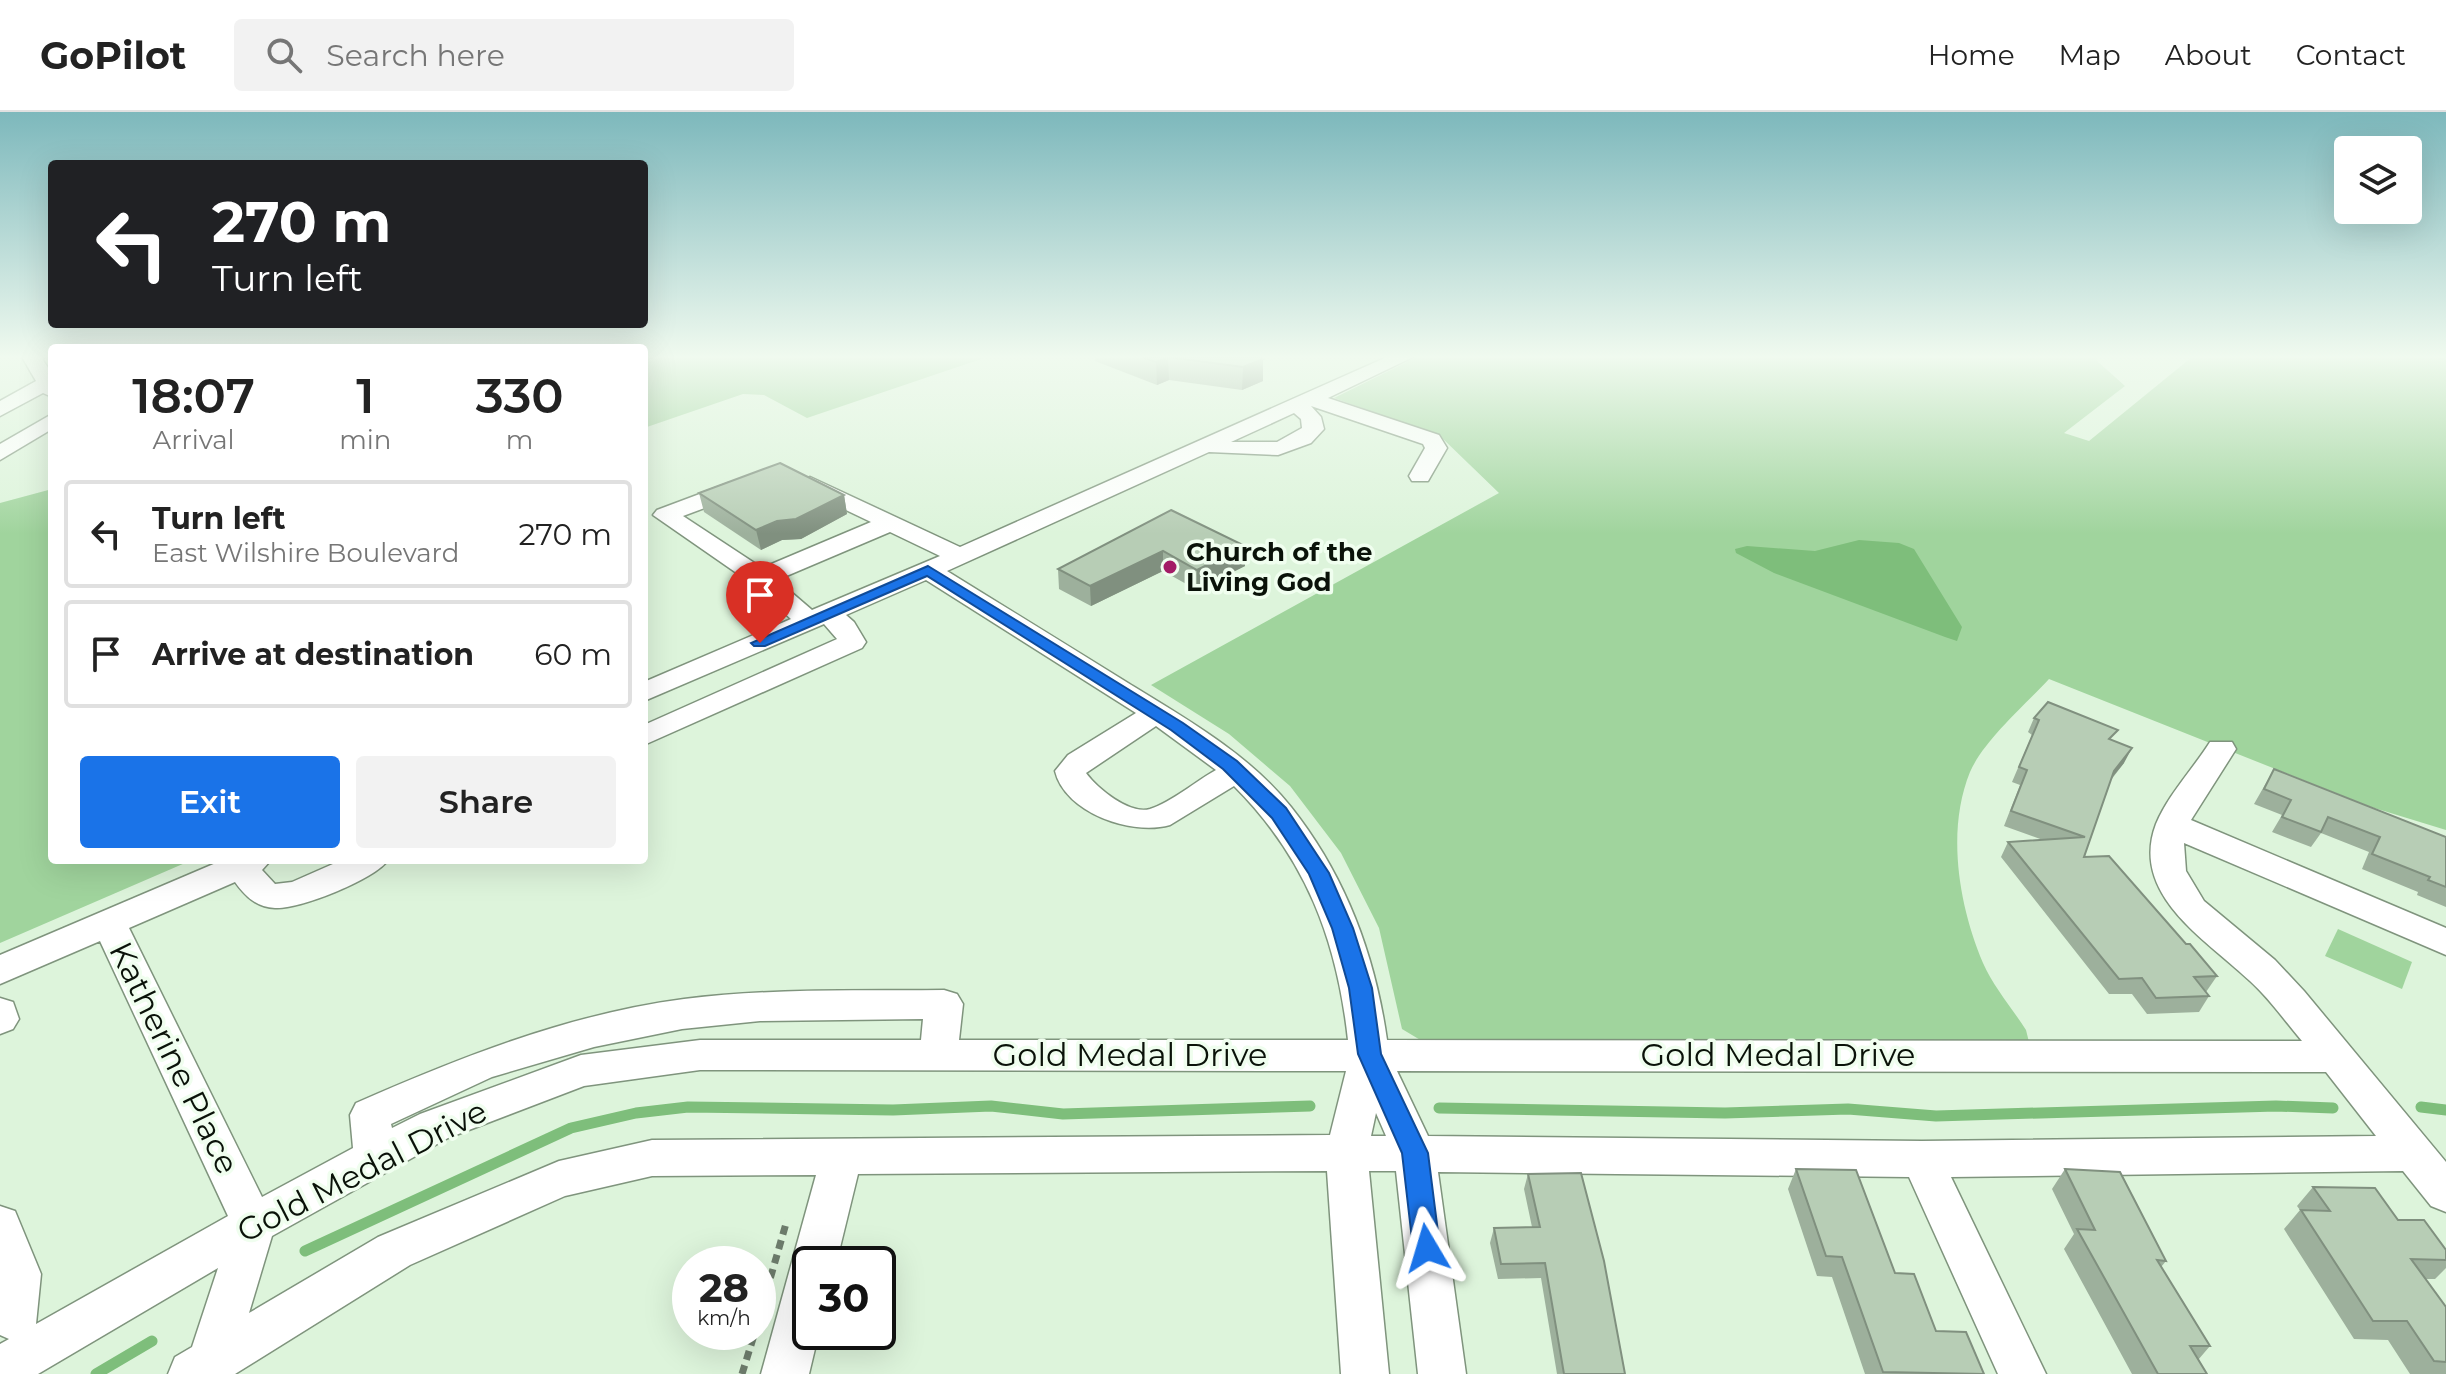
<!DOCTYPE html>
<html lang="en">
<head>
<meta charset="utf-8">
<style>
	:root { --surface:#fff; --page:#f2f2f2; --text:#222; --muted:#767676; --line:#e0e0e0; --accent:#1a73e8 }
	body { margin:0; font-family:Montserrat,sans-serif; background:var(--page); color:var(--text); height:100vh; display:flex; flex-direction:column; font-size:30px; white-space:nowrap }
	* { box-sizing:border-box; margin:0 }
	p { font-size:26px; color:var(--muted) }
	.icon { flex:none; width:44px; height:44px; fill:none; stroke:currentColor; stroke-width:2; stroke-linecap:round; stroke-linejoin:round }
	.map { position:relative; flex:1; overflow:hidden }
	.sheet { position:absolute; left:48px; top:232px; width:600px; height:520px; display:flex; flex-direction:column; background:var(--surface); border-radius:8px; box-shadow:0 8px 32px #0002 }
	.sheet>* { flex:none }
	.hud { position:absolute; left:48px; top:48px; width:600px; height:168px; border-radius:8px; box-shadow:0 8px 32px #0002; background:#202124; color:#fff; overflow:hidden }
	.fabs { position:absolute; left:2334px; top:24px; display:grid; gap:16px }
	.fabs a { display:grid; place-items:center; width:88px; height:88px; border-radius:8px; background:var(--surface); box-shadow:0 8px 32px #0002; font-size:40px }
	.speed { position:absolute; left:672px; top:1134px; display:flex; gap:16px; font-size:40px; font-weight:700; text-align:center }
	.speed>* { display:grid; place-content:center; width:104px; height:104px; border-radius:50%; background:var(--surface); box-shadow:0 8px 32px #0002; line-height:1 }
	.speed small { font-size:20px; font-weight:400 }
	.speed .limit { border:4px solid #111; border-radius:12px; background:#fff; color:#111 }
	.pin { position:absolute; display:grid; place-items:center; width:68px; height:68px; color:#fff; margin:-82px -34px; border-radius:50% 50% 50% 0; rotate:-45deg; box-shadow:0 0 8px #0007 }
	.pin .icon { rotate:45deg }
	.me { position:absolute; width:88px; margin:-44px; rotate:353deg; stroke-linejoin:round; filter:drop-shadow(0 0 6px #0008) }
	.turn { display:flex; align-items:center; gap:28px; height:168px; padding:0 32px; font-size:36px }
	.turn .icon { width:104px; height:104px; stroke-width:2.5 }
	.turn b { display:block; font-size:56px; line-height:68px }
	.eta { display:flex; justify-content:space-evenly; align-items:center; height:136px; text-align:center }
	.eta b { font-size:48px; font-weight:600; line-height:56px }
	.button { display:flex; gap:16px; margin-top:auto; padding:16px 32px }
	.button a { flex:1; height:92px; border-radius:8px; background:var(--accent); color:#fff; font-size:32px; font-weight:600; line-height:92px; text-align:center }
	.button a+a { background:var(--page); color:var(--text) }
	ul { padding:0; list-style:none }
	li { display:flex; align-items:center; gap:24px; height:108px; margin:0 16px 12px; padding:0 16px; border:4px solid var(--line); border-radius:8px }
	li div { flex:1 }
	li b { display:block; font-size:30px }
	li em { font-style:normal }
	header { display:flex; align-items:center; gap:48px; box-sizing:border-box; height:112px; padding:0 40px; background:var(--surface); border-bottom:2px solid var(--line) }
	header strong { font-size:38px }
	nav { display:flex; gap:44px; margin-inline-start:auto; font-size:28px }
	.search { width:560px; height:72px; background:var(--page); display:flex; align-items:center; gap:20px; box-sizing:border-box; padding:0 28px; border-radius:8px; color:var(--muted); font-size:30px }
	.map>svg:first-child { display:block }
	.green { fill:#a0d49d }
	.water { fill:#7ebe7b }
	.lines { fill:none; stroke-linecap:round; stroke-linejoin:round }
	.stream { stroke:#7ebe7b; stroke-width:11 }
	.minor-casing { stroke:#7f947d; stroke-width:3 }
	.path { stroke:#6d7c6c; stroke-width:7; stroke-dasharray:9 6; stroke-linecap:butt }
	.minor { fill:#fff; fill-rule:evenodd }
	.wall { fill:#9db09c }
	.shaded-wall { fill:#80907f }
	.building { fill:#b7cdb5; stroke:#80907f; stroke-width:2 }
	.route { fill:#1a73e8; stroke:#114b97; stroke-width:2 }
	.poi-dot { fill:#a31c66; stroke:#f0feef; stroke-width:3 }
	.labels { text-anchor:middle; stroke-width:7; stroke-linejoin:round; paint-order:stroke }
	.poi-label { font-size:26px; font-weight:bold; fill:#0a1209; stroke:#f0feef; text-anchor:start }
	.near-street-label { font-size:32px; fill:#0a1209; stroke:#f0feef }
</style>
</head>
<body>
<header>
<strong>GoPilot</strong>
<div class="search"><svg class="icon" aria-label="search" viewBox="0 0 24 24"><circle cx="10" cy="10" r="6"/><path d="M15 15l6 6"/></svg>Search here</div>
<nav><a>Home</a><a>Map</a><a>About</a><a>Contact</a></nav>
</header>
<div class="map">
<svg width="2446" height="1262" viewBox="0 0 2446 1262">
	<rect width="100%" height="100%" fill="#ddf4db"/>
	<g class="green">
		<polygon points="644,245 987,245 807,306 764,283 743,282 644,316"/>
		<path d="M1417,245H2098L2096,248L2125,274L2064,321L2089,329L2192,245H2446V718L2371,695L2049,567C2025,593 1984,628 1970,660C1946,719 1959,794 1983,851C1993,874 2012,896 2026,918L2029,930L1427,932L1402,917L1379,816L1341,741L1290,674L1229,622L1151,573L1499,381L1440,324L1334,286Z"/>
		<polygon points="52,377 52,748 192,748 0,831 0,391"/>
		<polygon points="2338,817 2412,850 2402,877 2325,844"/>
	</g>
	<polygon class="water" points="1859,428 1899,431 1914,437 1962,515 1957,529 1945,525 1774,461 1736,441 1735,437 1747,434 1815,439"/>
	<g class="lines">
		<g class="stream">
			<polyline points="2421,995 2446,998"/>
			<polyline points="1439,996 1725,1001 1848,997 1936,1004 2276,994 2333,996"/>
			<polyline points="305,1139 571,1016 636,1001 688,995 893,998 991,994 1063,1002 1310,994"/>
			<polyline points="96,1262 152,1229"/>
		</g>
		<defs>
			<g id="minor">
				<polygon points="22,245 41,245 52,262 52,285 43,281 0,304 0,289 36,269"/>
				<path d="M1387,245H1413L1328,286L1439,323L1447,336L1428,369H1412L1409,364L1425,336L1423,332L1311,294L1321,305L1324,317L1311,331L1278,343L1209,340L947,459C1007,496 1067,533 1128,571C1185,606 1249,642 1291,695C1345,763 1375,843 1387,928L2302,929C2285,909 2269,886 2250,869C2207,828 2129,783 2156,712C2168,683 2193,657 2210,630H2232L2236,637L2191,708L2446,816V843L2184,731L2186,759L2204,789L2275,848L2304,879L2446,1050V1100L2431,1094L2403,1059L1951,1065L2046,1262H1998L1909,1065L1438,1060L1466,1262H1418L1396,1059H1369L1389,1262H1341L1327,1059L858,1062L836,1152H810V1220H819L809,1262H761L816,1063L652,1064L565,1084L410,1153L235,1262H168L175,1245L192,1235L218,1156L38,1262H0V1232L9,1227L0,1223V1094L15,1099L41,1162L36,1212L228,1104L100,829L0,872V843L223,748H271L262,758L275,772L292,770L342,748H388C376,767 298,798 275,796C256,795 245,784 235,770L129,816L262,1085L353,1036L350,1003L356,991C461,945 569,902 684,887C770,876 857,879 944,878L957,882L963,892L959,928H1348C1337,828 1306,746 1234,674L1170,713C1132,724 1065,701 1055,659L1068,643L1136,601L926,468L846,503L854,510L866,530L862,536L644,633V613L837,527L824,512L644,589V570L791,507L751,471L653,403L657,398L729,371H745L748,376L745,381L683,404L762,456L871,410L802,377L799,372L810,365L960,435ZM1294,301L1301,307L1302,316L1277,330H1231ZM890,420L940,444L812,498L777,468ZM1156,614L1216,658C1196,669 1172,690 1150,697C1129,703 1097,676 1086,661ZM923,907L921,928H700L581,943L420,1002L392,1016L391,1012L492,965L594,935L682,917L760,909ZM700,958L1346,959L1330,1023L652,1028L559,1049L378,1125L249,1201L272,1124L448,1026L584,974ZM1397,959L2326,960L2376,1024L1922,1029L1428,1024ZM1376,1001L1386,1024H1371Z"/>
				<polygon points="52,302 52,317 0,348 0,332"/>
				<polygon points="0,886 13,890 19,907 13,917 0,922"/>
			</g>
		</defs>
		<use href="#minor" class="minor-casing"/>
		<g class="path">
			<polyline points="758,1209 787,1108"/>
			<polyline points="742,1262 755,1220"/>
		</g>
		<use href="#minor" class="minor"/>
	</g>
	<g class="wall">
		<polygon points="1095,245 1260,245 1263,269 1242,278 1169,268 1157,273 1095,249"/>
		<polygon points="699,381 844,383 847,402 801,427 782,428 761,438 704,400"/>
		<polygon points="1171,398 1245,434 1245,454 1197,478 1163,459 1091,494 1059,477 1058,457"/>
		<polygon points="2034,606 2112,628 2124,651 2111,668 2084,745 2186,832 2217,864 2206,880 2209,884 2199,900 2147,902 2132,882 2109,882 2001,745 2008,730 2043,728 2004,714 2020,673 2012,670 2032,623 2028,620"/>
		<polygon points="2274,657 2446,725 2446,795 2417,783 2418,780 2362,757 2369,740 2321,721 2311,735 2272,720 2282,703 2254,692"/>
		<polygon points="1796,1057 1895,1161 1936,1219 1984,1262 1865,1262 1832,1165 1817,1164 1788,1077"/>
		<polygon points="2065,1057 2166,1149 2161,1155 2210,1234 2198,1248 2207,1262 2132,1262 2064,1137 2074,1122 2052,1077"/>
		<polygon points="1528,1062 1625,1262 1557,1262 1541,1166 1498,1167 1490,1131 1494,1116 1532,1115 1524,1077"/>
		<polygon points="2313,1075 2398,1108 2446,1138 2446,1156 2435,1167 2425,1167 2446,1195 2446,1262 2410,1262 2388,1228 2354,1227 2284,1117 2300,1098 2297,1094"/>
	</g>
	<g class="shaded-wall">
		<polygon points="1168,245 1169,268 1157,273 1156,250"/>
		<polygon points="1263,247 1263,269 1242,278 1243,255"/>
		<polygon points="844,383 847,402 801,427 782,428 761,438 756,418"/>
		<polygon points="1245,434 1245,454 1197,478 1197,458"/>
		<polygon points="1163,439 1163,459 1091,494 1090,474"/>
		<polygon points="2132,636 2124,651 2106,673 2114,659"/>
	</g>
	<g class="building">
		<polygon points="1142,245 1260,245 1263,247 1243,255 1168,245 1156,250"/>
		<polygon points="780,351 844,383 796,407 777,409 756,418 699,381"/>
		<polygon points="1171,398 1245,434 1197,458 1163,439 1090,474 1058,457"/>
		<polygon points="2048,590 2118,618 2109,627 2132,636 2114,659 2084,745 2109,744 2186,832 2190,832 2217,864 2194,865 2209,884 2156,886 2142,866 2119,867 2008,730 2085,725 2011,699 2027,658 2019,655 2039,608 2034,606"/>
		<polygon points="2274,657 2446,725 2446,775 2428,768 2430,765 2372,742 2380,725 2328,705 2321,720 2282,705 2291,688 2264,677"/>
		<polygon points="1796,1057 1856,1058 1895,1161 1914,1162 1936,1219 1966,1220 1984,1262 1883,1260 1842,1145 1826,1144"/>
		<polygon points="2065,1057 2120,1060 2166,1149 2157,1148 2210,1234 2190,1234 2207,1262 2158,1262 2077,1117 2095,1118"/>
		<polygon points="1581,1061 1604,1149 1625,1262 1564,1262 1545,1151 1501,1152 1494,1116 1540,1115 1528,1062"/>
		<polygon points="2313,1075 2375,1076 2398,1108 2424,1108 2446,1138 2446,1148 2411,1147 2446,1195 2446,1250 2434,1249 2407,1209 2373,1209 2301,1098 2330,1099"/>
	</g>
	<linearGradient id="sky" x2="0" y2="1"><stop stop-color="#7db8bc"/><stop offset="0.58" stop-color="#f0faef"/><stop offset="1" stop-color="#f0faef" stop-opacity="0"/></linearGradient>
	<rect width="2446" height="422" fill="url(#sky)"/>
	<polygon class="route" points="928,454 1183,611 1237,649 1286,696 1329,761 1353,816 1372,876 1381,942 1428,1041 1440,1136 1436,1144 1427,1148 1417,1144 1413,1136 1402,1041 1358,942 1349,876 1332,816 1309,762 1272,706 1223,657 1171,618 927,464 765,534 754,534 751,531"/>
	<circle class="poi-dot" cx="1170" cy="455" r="8"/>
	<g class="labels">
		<g class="poi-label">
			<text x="1186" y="449">Church of the<tspan x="1186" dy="30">Living God</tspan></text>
		</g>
		<g class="near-street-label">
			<text x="1130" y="954">Gold Medal Drive</text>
			<text x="1778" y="954">Gold Medal Drive</text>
			<text transform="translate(174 946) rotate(64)" y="11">Katherine Place</text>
			<text transform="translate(362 1059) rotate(-27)" y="11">Gold Medal Drive</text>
		</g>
	</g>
</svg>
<div class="fabs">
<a><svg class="icon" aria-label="layers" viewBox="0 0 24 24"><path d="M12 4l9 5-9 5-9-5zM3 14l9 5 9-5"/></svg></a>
</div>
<div class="speed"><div>28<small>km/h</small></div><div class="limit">30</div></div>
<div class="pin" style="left:760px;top:531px;background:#d93025"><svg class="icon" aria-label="arrive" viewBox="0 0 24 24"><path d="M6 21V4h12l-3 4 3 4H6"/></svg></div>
<svg class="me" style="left:1427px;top:1136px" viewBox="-20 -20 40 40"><path d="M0-17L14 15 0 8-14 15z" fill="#1a73e8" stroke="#fff" stroke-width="4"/></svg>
<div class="hud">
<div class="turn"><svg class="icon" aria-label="left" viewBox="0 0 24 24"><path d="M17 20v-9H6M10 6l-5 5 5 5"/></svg><div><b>270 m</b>Turn left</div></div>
</div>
<section class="sheet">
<div class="eta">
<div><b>18:07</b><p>Arrival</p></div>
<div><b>1</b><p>min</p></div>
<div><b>330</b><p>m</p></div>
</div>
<ul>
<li><svg class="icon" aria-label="left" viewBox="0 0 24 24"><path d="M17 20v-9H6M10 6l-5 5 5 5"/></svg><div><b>Turn left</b><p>East Wilshire Boulevard</p></div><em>270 m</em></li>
<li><svg class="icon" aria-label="arrive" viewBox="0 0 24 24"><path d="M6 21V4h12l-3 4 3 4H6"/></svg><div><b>Arrive at destination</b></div><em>60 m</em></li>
</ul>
<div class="button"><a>Exit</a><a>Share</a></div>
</section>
</div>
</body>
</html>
